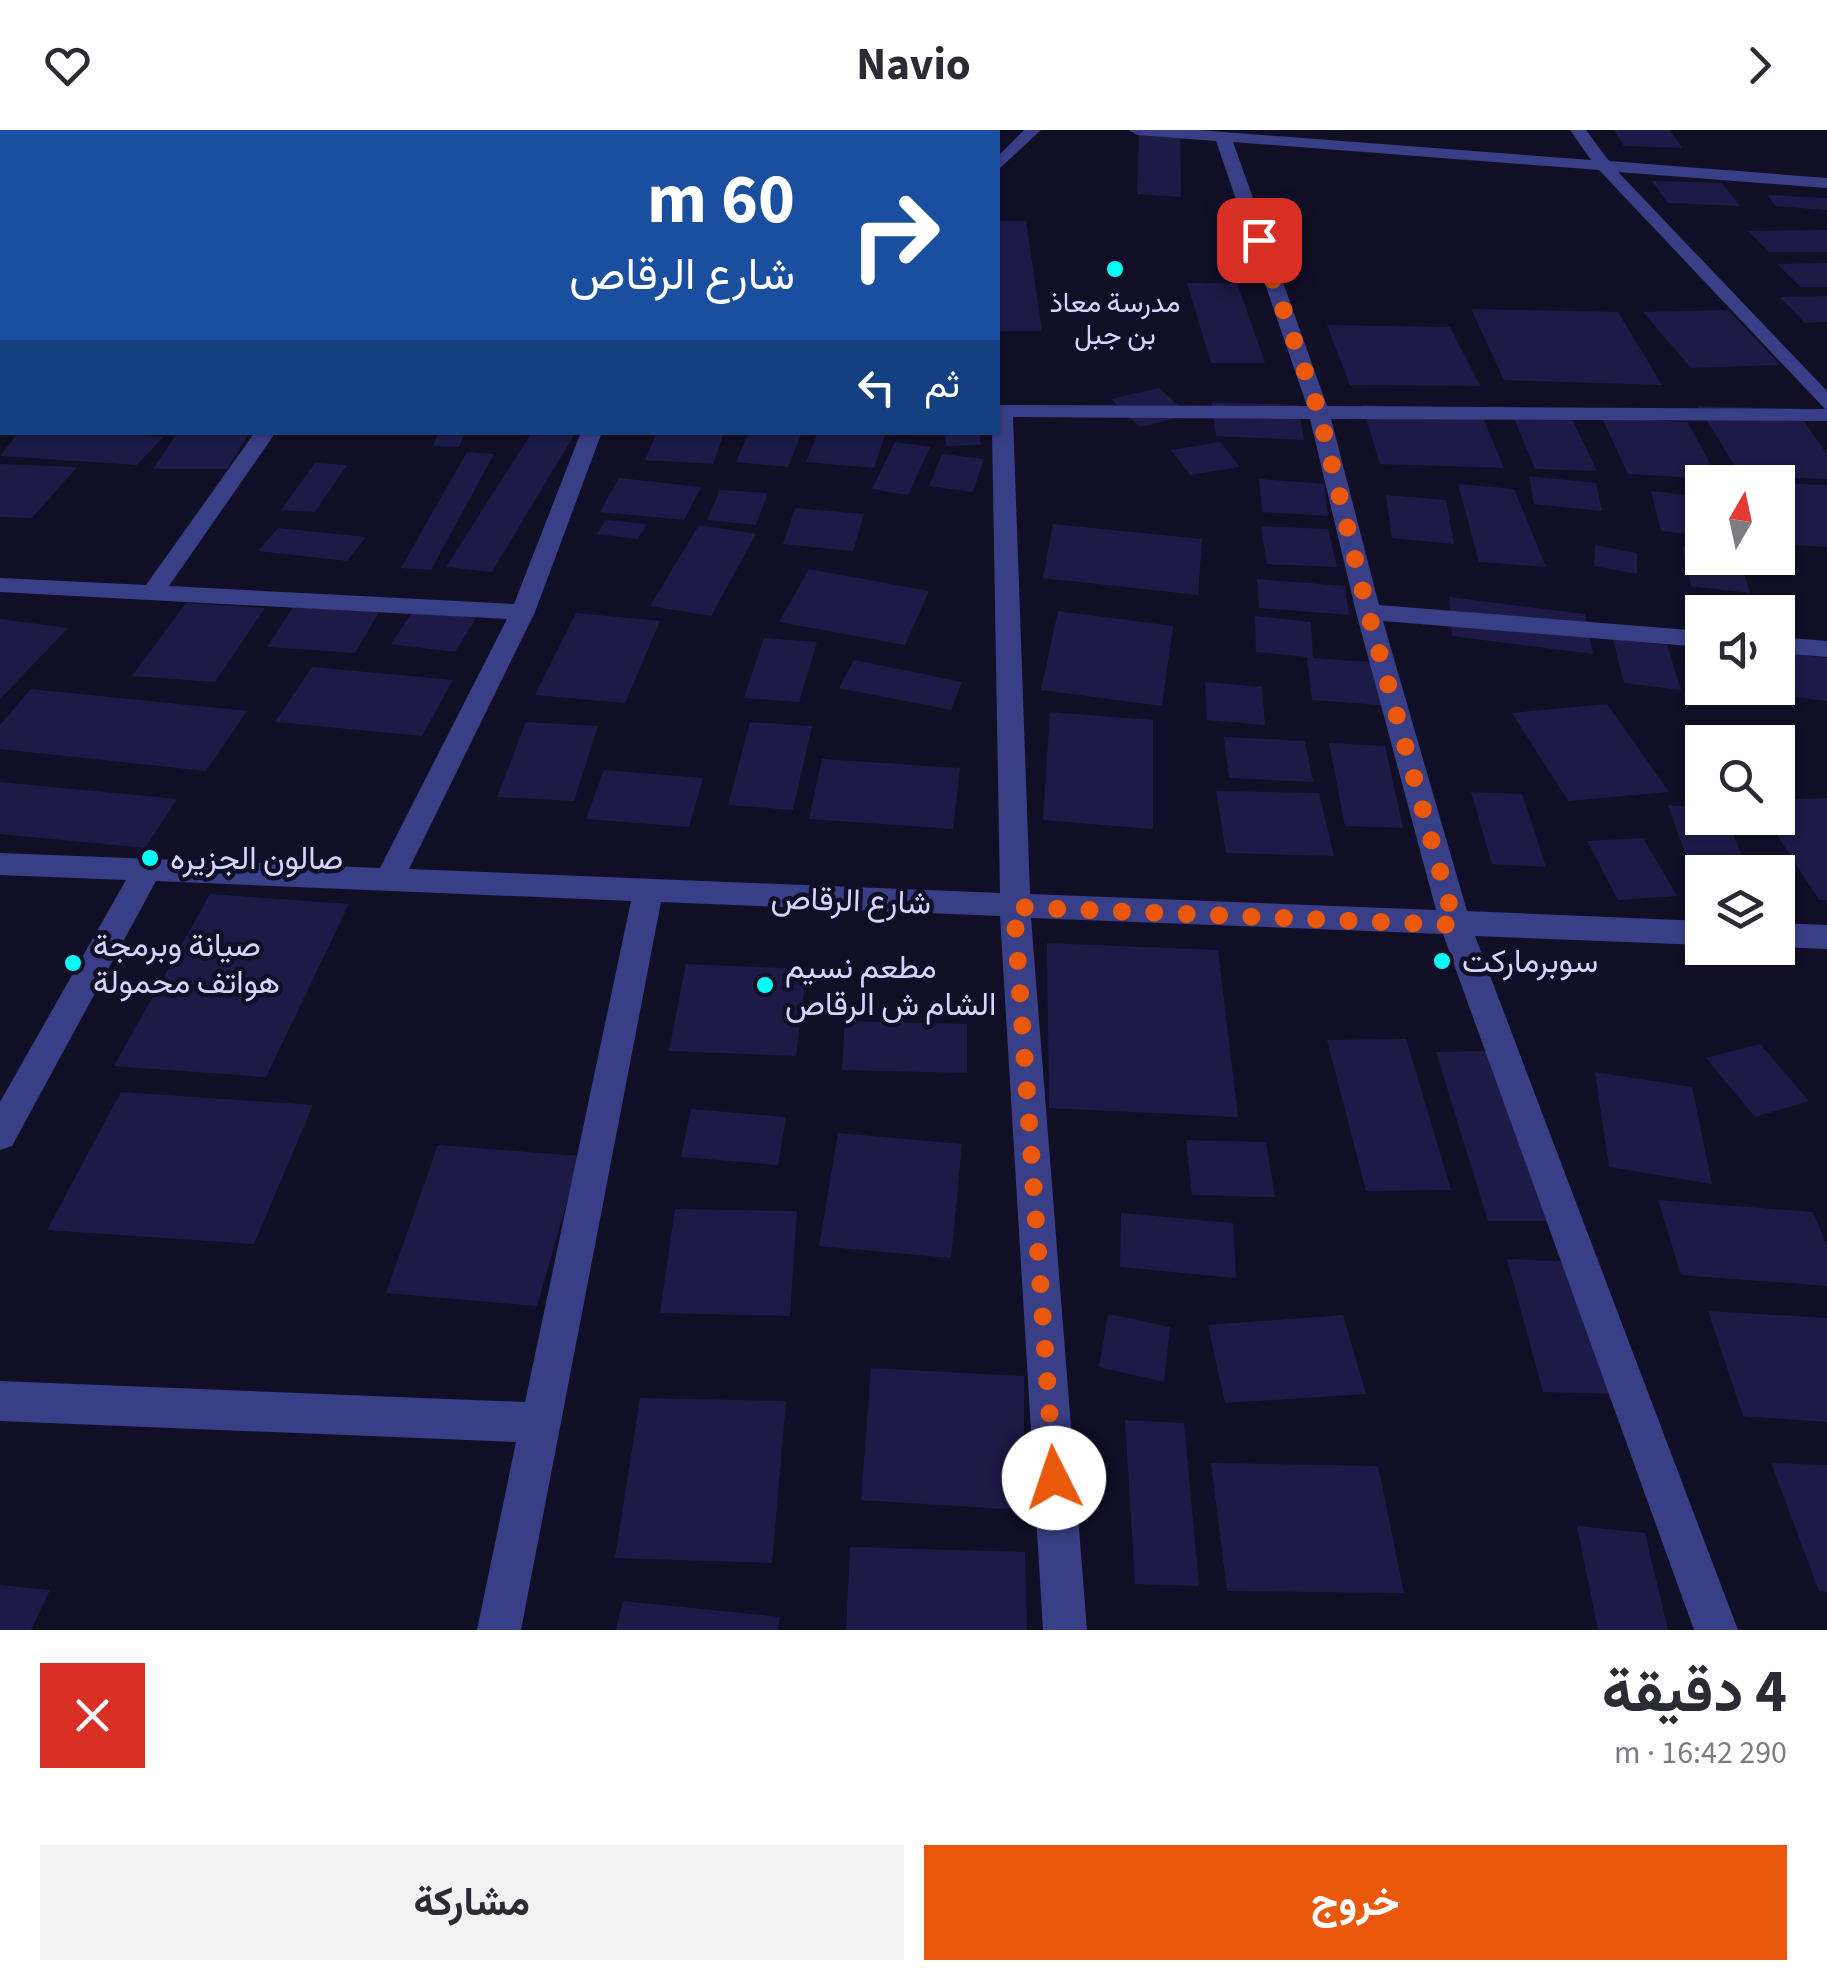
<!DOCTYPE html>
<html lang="ar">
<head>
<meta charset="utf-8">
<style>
	:root { --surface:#fff; --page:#f2f2f3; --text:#2b2b33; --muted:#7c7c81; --accent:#ea580c }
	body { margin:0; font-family:"Source Sans 3",Vazirmatn,sans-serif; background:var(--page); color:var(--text); direction:rtl; height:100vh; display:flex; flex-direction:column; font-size:38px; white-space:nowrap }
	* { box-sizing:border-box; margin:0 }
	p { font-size:32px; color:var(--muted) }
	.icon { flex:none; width:55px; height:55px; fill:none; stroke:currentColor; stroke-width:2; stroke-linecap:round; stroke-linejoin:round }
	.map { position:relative; height:1500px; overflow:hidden; direction:ltr }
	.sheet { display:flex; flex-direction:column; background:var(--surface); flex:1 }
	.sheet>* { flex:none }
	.top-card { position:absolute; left:0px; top:0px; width:1000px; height:305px; box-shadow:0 2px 8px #0004; direction:rtl; background:#1a4fa0; color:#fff; overflow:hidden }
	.needle { width:65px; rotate:9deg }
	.buttons { position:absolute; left:1685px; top:335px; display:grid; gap:20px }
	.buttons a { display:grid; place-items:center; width:110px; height:110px; border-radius:0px; background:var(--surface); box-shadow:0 2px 8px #0004; font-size:50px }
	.pin { position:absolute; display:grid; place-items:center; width:85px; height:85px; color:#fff; margin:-42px; border-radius:20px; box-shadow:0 5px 15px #0006 }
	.me { position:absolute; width:110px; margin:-55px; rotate:356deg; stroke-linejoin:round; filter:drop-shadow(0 0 8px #0008) }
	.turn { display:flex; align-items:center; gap:35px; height:210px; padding:0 40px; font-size:45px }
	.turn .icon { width:130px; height:130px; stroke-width:2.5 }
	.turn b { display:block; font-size:70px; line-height:85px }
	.then { display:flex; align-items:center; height:95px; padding:0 40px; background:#0003; gap:20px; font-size:38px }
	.round { display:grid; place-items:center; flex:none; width:105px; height:105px; border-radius:0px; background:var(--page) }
	.head { display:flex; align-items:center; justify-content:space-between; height:170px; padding:0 40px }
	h1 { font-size:60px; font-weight:700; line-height:75px }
	.action { display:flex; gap:20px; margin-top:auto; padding:20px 40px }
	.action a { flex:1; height:115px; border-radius:0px; background:var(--accent); color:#fff; font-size:40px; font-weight:700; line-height:115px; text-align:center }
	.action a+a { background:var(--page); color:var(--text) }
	header { display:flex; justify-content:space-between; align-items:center; height:130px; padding:0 40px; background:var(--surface); font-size:45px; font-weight:700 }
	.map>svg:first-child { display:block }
	.building { fill:#1e1a47 }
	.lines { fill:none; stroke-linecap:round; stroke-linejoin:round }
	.minor { fill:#393f86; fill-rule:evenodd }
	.route { stroke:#ea580c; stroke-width:18; stroke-dasharray:0 32.4 }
	.poi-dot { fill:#00fff9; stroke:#100f26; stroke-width:4 }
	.labels { text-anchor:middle; stroke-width:9; stroke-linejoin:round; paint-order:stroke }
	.far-poi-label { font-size:28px; fill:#d4d4ff; stroke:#100f26 }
	.poi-label { font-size:32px; fill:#d4d4ff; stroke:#100f26; text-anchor:start }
	.street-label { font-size:32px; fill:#d4d4ff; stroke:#100f26 }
</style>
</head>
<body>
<header><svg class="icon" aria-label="forward" viewBox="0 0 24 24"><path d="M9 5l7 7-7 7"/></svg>Navio<svg class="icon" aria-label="heart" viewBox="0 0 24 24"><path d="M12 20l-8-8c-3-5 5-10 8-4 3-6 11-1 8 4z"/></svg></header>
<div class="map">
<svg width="1827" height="1500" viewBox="0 0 1827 1500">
	<rect width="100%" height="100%" fill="#100f26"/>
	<g class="building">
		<polygon points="1614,0 1670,0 1682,18 1624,16"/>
		<polygon points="1139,2 1180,4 1181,67 1137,64"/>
		<polygon points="1652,51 1722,53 1740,76 1668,73"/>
		<polygon points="1768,65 1827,68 1827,80 1775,76"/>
		<polygon points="998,91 1026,91 1042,201 998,201"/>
		<polygon points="1827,100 1827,122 1769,122 1748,101"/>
		<polygon points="1827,133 1827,157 1801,157 1777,134"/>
		<polygon points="1187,153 1237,153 1265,233 1211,233"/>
		<polygon points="1827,166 1827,192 1805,193 1780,167"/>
		<polygon points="1471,179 1618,182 1662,255 1504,250"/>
		<polygon points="1728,180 1780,235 1691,238 1643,182"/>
		<polygon points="1327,195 1450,197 1480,256 1350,255"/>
		<polygon points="1159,258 1189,285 1140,297 1111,269"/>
		<polygon points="1212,272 1298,275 1304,310 1216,306"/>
		<polygon points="1362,275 1479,278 1504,338 1380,334"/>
		<polygon points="1698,276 1795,279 1827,324 1827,349 1741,346"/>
		<polygon points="1511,281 1569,283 1597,341 1535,339"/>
		<polygon points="1602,288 1688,292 1718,349 1628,344"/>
		<polygon points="19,302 95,302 163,307 137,335 0,326"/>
		<polygon points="178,302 250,302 227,339 153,339"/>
		<polygon points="439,302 465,302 459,317 433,316"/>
		<polygon points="532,302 574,305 492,442 446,437"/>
		<polygon points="657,302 724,302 713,334 645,330"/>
		<polygon points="749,302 802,302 788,337 736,332"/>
		<polygon points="818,302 886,302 874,338 806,332"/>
		<polygon points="945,302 979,302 981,315 946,316"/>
		<polygon points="895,312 930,317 908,365 872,359"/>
		<polygon points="1220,312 1240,337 1190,345 1171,320"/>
		<polygon points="467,322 494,324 431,440 401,438"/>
		<polygon points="942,324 984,329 973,362 929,356"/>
		<polygon points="315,333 347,335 315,382 281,380"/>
		<polygon points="0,334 77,337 32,388 0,387"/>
		<polygon points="1529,346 1596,353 1602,381 1534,374"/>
		<polygon points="619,348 701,357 684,390 600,382"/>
		<polygon points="1259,349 1324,354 1328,386 1262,382"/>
		<polygon points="1778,353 1827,355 1827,417 1778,414"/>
		<polygon points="1458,354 1514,359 1546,437 1479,432"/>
		<polygon points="720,360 768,363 756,395 707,390"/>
		<polygon points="1651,361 1702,367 1702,405 1661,401"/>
		<polygon points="1386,365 1446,370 1454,414 1392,408"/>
		<polygon points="795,378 864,384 853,421 783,414"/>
		<polygon points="606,390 647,394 638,409 597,404"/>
		<polygon points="1053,394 1202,409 1198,465 1043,448"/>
		<polygon points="699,395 756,404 711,486 650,476"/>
		<polygon points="1261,396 1328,399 1337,437 1267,434"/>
		<polygon points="278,398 366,407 347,431 258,421"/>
		<polygon points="1595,415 1637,423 1637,444 1594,436"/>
		<polygon points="1682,416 1702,418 1702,428 1740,428 1750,463 1691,456"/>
		<polygon points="809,439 929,461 905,515 779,492"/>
		<polygon points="1257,449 1345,456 1349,485 1259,478"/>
		<polygon points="1449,467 1585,484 1593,524 1452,506"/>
		<polygon points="186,473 265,478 215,552 132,546"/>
		<polygon points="294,476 379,482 355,523 267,517"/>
		<polygon points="413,481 476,488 455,522 391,514"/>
		<polygon points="1058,481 1173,496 1162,576 1041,560"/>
		<polygon points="576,483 660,491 625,573 535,565"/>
		<polygon points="1255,486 1311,492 1313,528 1386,533 1394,576 1312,570 1307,527 1256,522"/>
		<polygon points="0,489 68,498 0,569"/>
		<polygon points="764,508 817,512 799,572 744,568"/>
		<polygon points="1613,509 1667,515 1681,560 1624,553"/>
		<polygon points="1778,522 1827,528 1827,571 1780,565"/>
		<polygon points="854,530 962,552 951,580 839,558"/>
		<polygon points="312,537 453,550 422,606 275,592"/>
		<polygon points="1205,552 1262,557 1265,595 1207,590"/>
		<polygon points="1706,558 1752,558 1755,572 1708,564"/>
		<polygon points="31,559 247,581 206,641 0,619 0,595"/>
		<polygon points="1607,574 1669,662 1568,671 1512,583"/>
		<polygon points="1050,582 1153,590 1153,699 1043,690"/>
		<polygon points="526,592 598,596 574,671 497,667"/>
		<polygon points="750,592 812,596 793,680 728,675"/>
		<polygon points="1224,607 1305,611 1313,652 1229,648"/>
		<polygon points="1329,613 1385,616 1403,698 1345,696"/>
		<polygon points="822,629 960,638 953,699 809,689"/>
		<polygon points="604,640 703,648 689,697 586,689"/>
		<polygon points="0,652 177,669 145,718 0,704"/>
		<polygon points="1216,661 1319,663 1334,726 1226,723"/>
		<polygon points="1471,662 1522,664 1546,737 1492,734"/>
		<polygon points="1827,668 1827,770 1819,770 1766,688 1778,688 1778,670"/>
		<polygon points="1668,675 1702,678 1702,688 1727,688 1745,734 1687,729"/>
		<polygon points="1643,708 1677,766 1618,770 1587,711"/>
		<polygon points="210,764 349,774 266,947 114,936"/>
		<polygon points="1047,813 1218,820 1238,987 1049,978"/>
		<polygon points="686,834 807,839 796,926 669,921"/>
		<polygon points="845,891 967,894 967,943 842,940"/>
		<polygon points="1406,909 1451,1060 1366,1061 1327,910"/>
		<polygon points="1760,914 1809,971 1755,987 1706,928"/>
		<polygon points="1509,921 1570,1091 1488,1091 1436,922"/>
		<polygon points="1595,942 1692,957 1712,1054 1609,1037"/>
		<polygon points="121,962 313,975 254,1114 47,1100"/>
		<polygon points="691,979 786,987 778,1035 681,1027"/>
		<polygon points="838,1003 962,1014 951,1128 819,1116"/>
		<polygon points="1186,1010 1266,1012 1275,1067 1192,1065"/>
		<polygon points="438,1015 580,1026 537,1176 386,1163"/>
		<polygon points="1658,1070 1813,1082 1827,1116 1827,1156 1681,1145"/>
		<polygon points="675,1079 797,1081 790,1186 660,1183"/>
		<polygon points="1121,1083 1233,1093 1236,1148 1120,1137"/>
		<polygon points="1507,1129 1581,1132 1621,1264 1543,1262"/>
		<polygon points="1708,1181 1827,1188 1827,1292 1743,1286"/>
		<polygon points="1108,1184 1170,1197 1164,1252 1099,1237"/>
		<polygon points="1343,1185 1366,1264 1225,1273 1208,1195"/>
		<polygon points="871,1238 1024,1246 1024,1380 861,1370"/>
		<polygon points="640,1268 786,1271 772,1433 615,1428"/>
		<polygon points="1125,1290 1184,1293 1199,1456 1135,1454"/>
		<polygon points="1211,1333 1378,1336 1404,1463 1227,1461"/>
		<polygon points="1771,1333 1827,1335 1827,1462 1819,1461"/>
		<polygon points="1577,1396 1645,1403 1668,1500 1598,1500"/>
		<polygon points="850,1417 1025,1422 1027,1500 846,1500"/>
		<polygon points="0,1455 50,1460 31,1500 0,1500"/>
		<polygon points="623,1471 780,1487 778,1500 616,1500"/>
	</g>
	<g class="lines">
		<g class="minor">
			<polygon points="1024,0 1041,0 998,40 998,26"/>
			<path d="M1129,0H1198L1591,30L1570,0H1586L1609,31L1827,48V58L1618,42L1827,261V291L1331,289L1379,475L1702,501V517L1383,491L1467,781L1702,791V815L1475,806L1738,1500H1694L1443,804L1031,788L1087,1500H1043L1000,786L661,772L521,1500H477L516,1312L0,1291V1251L525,1272L631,771L156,751L12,1016L0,1020V972L126,750L0,745V723L380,738L507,489L0,462V448L146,455L255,302H276L169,456L514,474L581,302H602L535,482L409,739L1000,763L992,302H998V275L1307,276L1216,11L1137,5ZM1233,12L1599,40L1825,279L1327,276ZM1013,287L1310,289L1356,482L1436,780L1030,764Z"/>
			<rect x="0" y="182" width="2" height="12"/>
			<polygon points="1778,507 1827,511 1827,527 1778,523"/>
			<polygon points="1778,793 1827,795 1827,819 1778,817"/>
		</g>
	</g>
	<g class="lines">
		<polyline class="route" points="1054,1348 1014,777 1455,795 1368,482 1319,282 1259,110"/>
	</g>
	<g class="poi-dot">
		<circle cx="1115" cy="139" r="10"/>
		<circle cx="150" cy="728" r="10"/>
		<circle cx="1442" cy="831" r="10"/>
		<circle cx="73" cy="833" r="10"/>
		<circle cx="765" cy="855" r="10"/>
	</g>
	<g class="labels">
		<g class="far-poi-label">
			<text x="1115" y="182">مدرسة معاذ<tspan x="1115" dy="32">بن جبل</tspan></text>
		</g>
		<g class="poi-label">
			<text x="170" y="739">صالون الجزيره</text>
			<text x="93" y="826">صيانة وبرمجة<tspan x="93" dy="37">هواتف محمولة</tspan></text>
			<text x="1462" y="842">سوبرماركت</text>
			<text x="785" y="848">مطعم نسيم<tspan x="785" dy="37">الشام ش الرقاص</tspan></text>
		</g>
		<g class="street-label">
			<text transform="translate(851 770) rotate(2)" y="11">شارع الرقاص</text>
		</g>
	</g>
</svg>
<div class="buttons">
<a><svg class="needle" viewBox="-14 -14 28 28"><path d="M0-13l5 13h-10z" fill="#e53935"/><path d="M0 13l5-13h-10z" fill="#7c7c81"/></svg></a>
<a><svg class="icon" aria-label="sound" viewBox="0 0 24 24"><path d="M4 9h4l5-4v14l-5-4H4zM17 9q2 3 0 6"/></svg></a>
<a><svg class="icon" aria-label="search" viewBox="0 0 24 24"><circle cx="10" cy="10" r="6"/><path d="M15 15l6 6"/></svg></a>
<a><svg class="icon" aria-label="layers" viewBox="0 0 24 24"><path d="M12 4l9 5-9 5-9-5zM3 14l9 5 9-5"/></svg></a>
</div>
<div class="pin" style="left:1259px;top:110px;background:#d93025"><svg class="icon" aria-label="arrive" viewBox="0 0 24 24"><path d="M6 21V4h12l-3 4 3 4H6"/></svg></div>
<svg class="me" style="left:1054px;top:1348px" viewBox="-20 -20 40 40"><circle r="19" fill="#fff"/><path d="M0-13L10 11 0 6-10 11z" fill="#ea580c"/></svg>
<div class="top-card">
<div class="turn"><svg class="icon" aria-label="right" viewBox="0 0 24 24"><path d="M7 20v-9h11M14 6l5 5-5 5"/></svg><div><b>60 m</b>شارع الرقاص</div></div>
<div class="then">ثم<svg class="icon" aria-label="left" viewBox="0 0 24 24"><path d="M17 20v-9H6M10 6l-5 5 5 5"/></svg></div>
</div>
</div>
<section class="sheet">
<div class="head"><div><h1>4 دقيقة</h1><p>290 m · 16:42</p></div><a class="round" style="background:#d93025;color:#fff"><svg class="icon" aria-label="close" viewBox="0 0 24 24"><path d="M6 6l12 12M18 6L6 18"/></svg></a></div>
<div class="action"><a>خروج</a><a>مشاركة</a></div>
</section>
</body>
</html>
